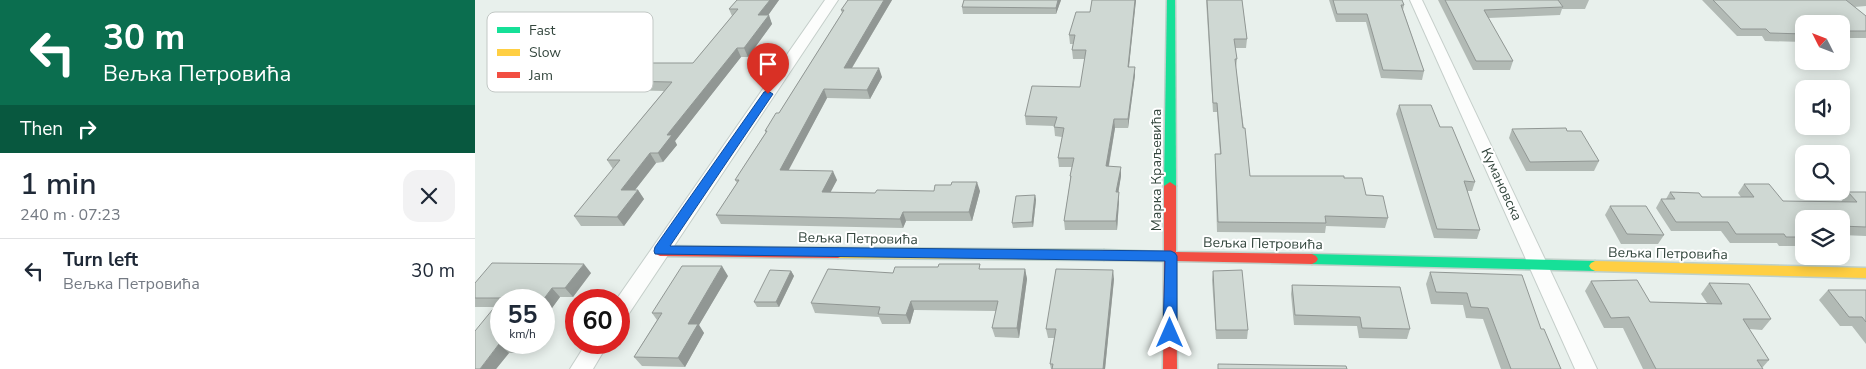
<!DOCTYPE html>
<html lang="en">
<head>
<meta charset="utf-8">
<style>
	:root { --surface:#fff; --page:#f2f2f3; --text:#1f2937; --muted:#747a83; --line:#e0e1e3 }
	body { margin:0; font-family:"Nunito Sans",sans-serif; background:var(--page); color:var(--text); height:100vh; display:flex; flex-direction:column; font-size:19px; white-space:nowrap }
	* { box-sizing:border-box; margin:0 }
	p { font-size:16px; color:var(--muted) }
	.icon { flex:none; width:28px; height:28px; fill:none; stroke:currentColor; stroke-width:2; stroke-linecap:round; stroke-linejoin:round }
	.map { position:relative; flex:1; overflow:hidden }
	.sheet { display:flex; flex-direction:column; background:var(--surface); width:475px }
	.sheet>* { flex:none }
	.banner { background:#0b6e4f; color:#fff; overflow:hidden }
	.needle { width:32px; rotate:312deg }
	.buttons { position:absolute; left:1320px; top:15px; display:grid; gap:10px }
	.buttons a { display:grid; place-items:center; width:55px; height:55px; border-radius:10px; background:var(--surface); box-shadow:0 2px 12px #0003; font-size:25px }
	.speed { position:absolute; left:15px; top:289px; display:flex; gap:10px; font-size:25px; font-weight:700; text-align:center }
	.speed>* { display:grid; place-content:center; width:65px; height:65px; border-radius:50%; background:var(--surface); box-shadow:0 2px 12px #0003; line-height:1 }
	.speed small { font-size:12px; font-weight:400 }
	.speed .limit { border:8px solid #d22; background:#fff; color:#111 }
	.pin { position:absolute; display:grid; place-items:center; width:42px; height:42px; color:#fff; margin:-51px -21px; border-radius:50% 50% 50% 0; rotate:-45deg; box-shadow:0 0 5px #0007 }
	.pin .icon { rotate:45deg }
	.me { position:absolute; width:55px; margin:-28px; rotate:0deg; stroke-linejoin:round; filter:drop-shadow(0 0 4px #0008) }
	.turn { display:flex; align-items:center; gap:18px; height:105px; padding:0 20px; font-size:22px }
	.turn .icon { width:65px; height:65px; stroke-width:2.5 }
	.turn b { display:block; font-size:35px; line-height:42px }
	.then { display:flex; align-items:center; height:48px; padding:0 20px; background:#0003; gap:10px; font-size:19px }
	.round { display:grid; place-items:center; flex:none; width:52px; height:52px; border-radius:15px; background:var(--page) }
	.headline { display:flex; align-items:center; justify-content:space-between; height:85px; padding:0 20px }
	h1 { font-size:30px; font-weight:600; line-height:38px }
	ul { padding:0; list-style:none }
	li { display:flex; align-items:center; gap:15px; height:65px; padding:0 20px; border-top:1px solid var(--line) }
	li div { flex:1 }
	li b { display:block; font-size:19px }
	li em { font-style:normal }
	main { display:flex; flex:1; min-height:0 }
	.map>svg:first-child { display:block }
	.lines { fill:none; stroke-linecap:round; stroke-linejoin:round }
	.street-casing { stroke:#c5ceca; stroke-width:2 }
	.fast-casing { stroke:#bed0c9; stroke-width:3 }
	.slow-casing { stroke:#bed0c9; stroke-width:3 }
	.jam-casing { stroke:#bed0c9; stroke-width:3 }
	.street { fill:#fcfdfc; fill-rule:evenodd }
	.fast { fill:#16e098; fill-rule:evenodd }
	.slow { fill:#ffcf43; fill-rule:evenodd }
	.jam { fill:#f24e42; fill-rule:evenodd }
	.wall { fill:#b2bab5 }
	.shaded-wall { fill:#919794 }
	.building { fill:#cfd8d3; stroke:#919794 }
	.route { fill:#1a73e8; stroke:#114b97 }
	.labels { text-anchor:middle; stroke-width:4; stroke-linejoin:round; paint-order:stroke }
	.street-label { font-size:14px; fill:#33463d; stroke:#fff }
	.key { fill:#fff; stroke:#c2c8c5; stroke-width:1 }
	.key-label { font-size:14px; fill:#33463d }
</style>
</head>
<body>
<main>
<section class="sheet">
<div class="banner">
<div class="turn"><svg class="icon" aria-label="left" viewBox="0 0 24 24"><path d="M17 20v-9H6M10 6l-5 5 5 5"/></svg><div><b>30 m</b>Вељка Петровића</div></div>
<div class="then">Then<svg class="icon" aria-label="right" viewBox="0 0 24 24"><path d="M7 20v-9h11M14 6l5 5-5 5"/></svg></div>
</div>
<div class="headline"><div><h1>1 min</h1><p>240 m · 07:23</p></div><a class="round"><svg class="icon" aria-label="close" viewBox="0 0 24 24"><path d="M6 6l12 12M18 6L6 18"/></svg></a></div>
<ul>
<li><svg class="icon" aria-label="left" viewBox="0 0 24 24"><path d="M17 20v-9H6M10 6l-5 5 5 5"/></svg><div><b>Turn left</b><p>Вељка Петровића</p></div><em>30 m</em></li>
</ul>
</section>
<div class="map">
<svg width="1391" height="369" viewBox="0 0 1391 369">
	<rect width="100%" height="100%" fill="#e8f0ec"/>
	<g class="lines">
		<defs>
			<g id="street">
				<polygon points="350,0 363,0 151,318 144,320 144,300 141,300"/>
				<polygon points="935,0 947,0 1122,369 1100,369"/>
				<polygon points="112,342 134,342 118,369 95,369"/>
			</g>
			<g id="fast">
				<polygon points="692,0 700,0 701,186 695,190 689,186"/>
				<polygon points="837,254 1120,261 1124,263 1126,266 1124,269 1120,271 837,264 833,262 831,259 833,256"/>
			</g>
			<g id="slow">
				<polygon points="363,248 629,250 633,252 635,255 633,258 629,260 363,258 359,256 357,253 359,250"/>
				<polygon points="1120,261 1391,268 1391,278 1120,271 1116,269 1114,266 1116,263"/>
			</g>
			<g id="jam">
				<polygon points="695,182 701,186 701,252 837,254 841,256 843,259 841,262 837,264 701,261 702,369 688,369 689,261 629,260 625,258 623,255 625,252 629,250 689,252 689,186"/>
				<polygon points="185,246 363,248 367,250 369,253 367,256 363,258 185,256 181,254 179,251 181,248"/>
			</g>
		</defs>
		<use href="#street" class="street-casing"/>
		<use href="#fast" class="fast-casing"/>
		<use href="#slow" class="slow-casing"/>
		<use href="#jam" class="jam-casing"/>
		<use href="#street" class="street"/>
		<use href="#fast" class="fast"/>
		<use href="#slow" class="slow"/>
		<use href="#jam" class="jam"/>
	</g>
	<g class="wall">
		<polygon points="262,0 304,0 293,15 297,24 273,57 266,57 200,141 202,145 188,162 181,163 160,190 163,190 169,199 149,226 106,226 99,216 138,169 132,160 189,91 147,90 141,81 218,63 257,16 254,9"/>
		<polygon points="373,0 417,0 377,68 407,77 395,99 352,98 313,170 362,180 355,192 400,193 459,191 505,191 497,221 431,221 428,228 246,224 241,215 262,183 260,180 291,132 290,131 304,113 367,13 366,10"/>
		<polygon points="489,0 586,0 581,14 488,14 487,7"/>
		<polygon points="617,0 661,0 654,67 660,75 653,128 640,128 634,166 646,176 643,192 644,201 642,230 590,230 589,221 595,182 595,176 597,167 584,167 583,158 587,137 580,136 579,126 551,125 550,116 605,87 610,59 598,59 597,50 598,44 595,44 594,35 615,12"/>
		<polygon points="731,0 767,0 772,39 771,48 760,48 762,59 761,68 775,176 869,178 891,195 913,218 910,228 851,226 850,233 742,232 740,164 740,154 745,154 742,112 738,112"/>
		<polygon points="854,0 927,0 929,5 928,10 949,71 947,80 906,78 891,22 861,22"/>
		<polygon points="963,0 1114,0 1110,9 1087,9 1085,15 1013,18 1038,61 1035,70 998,70"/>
		<polygon points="1227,0 1391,0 1391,6 1379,7 1391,16 1391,38 1366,38 1366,24 1329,24 1329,42 1290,41 1287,36 1262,36"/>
		<polygon points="924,105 965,127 1000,182 997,191 992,191 1005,230 1002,239 959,238 921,114"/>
		<polygon points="1037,129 1092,131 1124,161 1119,171 1051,171 1034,138"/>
		<polygon points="1269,184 1308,201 1366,202 1373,192 1391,192 1391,236 1366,235 1366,219 1329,219 1329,246 1304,246 1302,243 1255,243 1246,231 1196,231 1181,208 1186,199 1191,199 1195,192 1227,197 1266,197 1263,193"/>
		<polygon points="560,195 561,200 558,227 538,228 537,223"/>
		<polygon points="1135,206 1189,235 1183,244 1146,244 1130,215"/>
		<polygon points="506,269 550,269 552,279 544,338 520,337 517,328 521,311 439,310 435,324 407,324 404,317 340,313 336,303"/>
		<polygon points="316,271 319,276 304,307 282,307 279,302"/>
		<polygon points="738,271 773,330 772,339 741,339 737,280"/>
		<polygon points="955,272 1066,329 1086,369 1026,369 1008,319 991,318 988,305 956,304 951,284"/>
		<polygon points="116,273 98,297 85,297 69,319 69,300 26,342 52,342 44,353 34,353 21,369 19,307 0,307 0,283"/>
		<polygon points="253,276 224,325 229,333 210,367 167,366 159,357 182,320 177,313"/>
		<polygon points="639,279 630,369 576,369 575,364 579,338 573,338 571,329"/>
		<polygon points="1116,281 1175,302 1232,303 1226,294 1234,283 1296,319 1287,330 1274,329 1294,360 1287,368 1288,369 1168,369 1148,328 1129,328 1110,291"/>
		<polygon points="817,285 935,329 932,339 884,338 882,326 819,325 816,294"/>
		<polygon points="1353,290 1391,290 1391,344 1377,326 1365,326 1344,300"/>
	</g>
	<g class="shaded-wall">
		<polygon points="295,0 304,0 287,24 283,15"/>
		<polygon points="409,0 417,0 372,76 369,68"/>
		<polygon points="583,0 586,0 581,14 581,8"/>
		<polygon points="660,0 661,0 653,75 653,67"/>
		<polygon points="294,15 297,24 273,57 269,48"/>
		<polygon points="262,48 266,57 200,141 202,145 188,162 183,153 192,135"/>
		<polygon points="660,67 660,75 653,128 653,119"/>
		<polygon points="404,68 407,77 395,99 392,90"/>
		<polygon points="349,89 352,98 309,179 305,170"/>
		<polygon points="639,119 640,128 632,175 631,166"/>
		<polygon points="175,153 181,163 153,199 146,190"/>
		<polygon points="646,167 646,176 642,201 641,192"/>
		<polygon points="358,171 362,180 351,201 347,192"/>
		<polygon points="502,182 505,191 497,221 494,212"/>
		<polygon points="163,190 169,199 149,226 142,217"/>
		<polygon points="644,192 644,201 642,230 641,221"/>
		<polygon points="560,195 561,200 558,227 557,222"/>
		<polygon points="428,212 431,221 428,228 425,219"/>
		<polygon points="109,264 116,273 98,297 90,288"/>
		<polygon points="247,266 253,276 224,325 229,333 210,367 203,358 213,324"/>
		<polygon points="550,269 552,279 544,338 542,328"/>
		<polygon points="638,270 639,279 630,369 628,369"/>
		<polygon points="316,271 319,276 304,307 301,302"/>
		<polygon points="77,288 85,297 69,319 69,300 68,300"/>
		<polygon points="436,301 439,310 435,324 431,315"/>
		<polygon points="36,342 52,342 44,353 35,344"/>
		<polygon points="24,344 34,353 21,369 5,369"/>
	</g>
	<g class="building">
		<polygon points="262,0 295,0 283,15 294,15 269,48 262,48 192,135 197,135 183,153 175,153 146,190 163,190 142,217 99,216 145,160 132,160 197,82 141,81 159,63 218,63 263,9 254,9"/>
		<polygon points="373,0 409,0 369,68 404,68 392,90 349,89 305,170 358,171 347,192 400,193 402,190 459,191 460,185 476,185 477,182 502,182 494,212 428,212 425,219 241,215 264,180 260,180 292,131 290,131 301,113 304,113 369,10 366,10"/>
		<polygon points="489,0 583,0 581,8 487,7"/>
		<polygon points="617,0 660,0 653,67 660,67 653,119 639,119 631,166 646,167 641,192 644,192 641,221 589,221 596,176 595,176 599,158 583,158 589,128 579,127 582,117 550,116 557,86 605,87 611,50 597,50 600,35 594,35 601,12 615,12"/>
		<polygon points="732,0 767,0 772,39 759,39 762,59 760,59 768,128 770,128 775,176 869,176 869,178 887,178 891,195 908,196 913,218 850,216 851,223 743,222 740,154 746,154 742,103 738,103"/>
		<polygon points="858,0 927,0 929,5 926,5 949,71 908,70 892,14 862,14"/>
		<polygon points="970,0 1083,0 1088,7 1009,10 1038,61 1001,61"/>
		<polygon points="1238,0 1371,0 1391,16 1391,31 1366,31 1366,24 1329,24 1329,34 1295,33 1291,29 1266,29"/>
		<polygon points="924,105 956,105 965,127 977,127 1000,182 989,181 1005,230 962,229"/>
		<polygon points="1091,128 1092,131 1106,131 1124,161 1055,162 1037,129"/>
		<polygon points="1269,184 1294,184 1308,201 1382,202 1373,192 1391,192 1391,227 1366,226 1366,219 1329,219 1329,237 1311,237 1309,234 1261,234 1253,222 1201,222 1186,199 1200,199 1195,192 1224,193 1227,197 1279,197"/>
		<polygon points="560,195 557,222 537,223 541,196"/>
		<polygon points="1135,206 1171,206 1189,235 1152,234"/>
		<polygon points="17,263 109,264 90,288 77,288 68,300 26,300 26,342 36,342 35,344 24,344 5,369 0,369 0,331 27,298 0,298 0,283"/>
		<polygon points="464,264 505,264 504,269 550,269 542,328 517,328 523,301 436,301 431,315 403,314 405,307 336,303 353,269 418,273 420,267 463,267"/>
		<polygon points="207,266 247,266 213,324 223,324 203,358 159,357 187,313 177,313"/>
		<polygon points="581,269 638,270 628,369 577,369 578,364 575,364 581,329 571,329"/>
		<polygon points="295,270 316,271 301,302 279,302"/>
		<polygon points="767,270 773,330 741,330 738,271"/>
		<polygon points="955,272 1047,275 1066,329 1069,329 1086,369 1036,369 1013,308 996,307 992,293 961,292"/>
		<polygon points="1162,280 1175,302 1247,304 1234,283 1274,284 1296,319 1268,319 1294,360 1282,360 1288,369 1181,369 1154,317 1136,318 1116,281"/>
		<polygon points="817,285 925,287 935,329 887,328 885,317 820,315"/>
		<polygon points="1353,290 1391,290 1391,322 1387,317 1374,317"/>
		<polygon points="743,364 871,366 872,369 743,369"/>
	</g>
	<polygon class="route" points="293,91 298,94 195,246 696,251 700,253 702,256 702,333 700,337 695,339 690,337 688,333 690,261 180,254 179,251 180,247 289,92"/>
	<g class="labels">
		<g class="street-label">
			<text transform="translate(681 170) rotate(-90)" y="5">Марка Краљевића</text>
			<text transform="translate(1027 184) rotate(65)" y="5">Кумановска</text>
			<text transform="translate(383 238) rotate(1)" y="5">Вељка Петровића</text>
			<text transform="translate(788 243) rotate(1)" y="5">Вељка Петровића</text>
			<text transform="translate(1193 253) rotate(1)" y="5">Вељка Петровића</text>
		</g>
	</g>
	<rect x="12" y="12" width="166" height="80" rx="8" class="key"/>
	<rect x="22" y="27" width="23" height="6" fill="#16e098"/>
	<rect x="22" y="49" width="23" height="7" fill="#ffcf43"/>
	<rect x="22" y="72" width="23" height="6" fill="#f24e42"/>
	<g class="key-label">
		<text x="54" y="35">Fast</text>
		<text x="54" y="57">Slow</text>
		<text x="54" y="80">Jam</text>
	</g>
</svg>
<div class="buttons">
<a><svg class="needle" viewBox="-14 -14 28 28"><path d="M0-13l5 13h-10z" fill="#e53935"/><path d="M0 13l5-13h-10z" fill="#747a83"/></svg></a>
<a><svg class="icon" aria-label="sound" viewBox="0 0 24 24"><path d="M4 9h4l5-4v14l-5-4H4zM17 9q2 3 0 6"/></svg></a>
<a><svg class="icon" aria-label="search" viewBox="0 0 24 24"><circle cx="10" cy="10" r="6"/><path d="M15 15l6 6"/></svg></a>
<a><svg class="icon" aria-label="layers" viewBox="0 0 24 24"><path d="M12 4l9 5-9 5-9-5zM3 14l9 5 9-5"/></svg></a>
</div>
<div class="speed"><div>55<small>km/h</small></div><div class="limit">60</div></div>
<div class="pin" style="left:293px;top:94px;background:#d93025"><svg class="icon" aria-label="arrive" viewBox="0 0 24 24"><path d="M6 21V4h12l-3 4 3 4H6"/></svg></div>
<svg class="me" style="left:695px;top:333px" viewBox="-20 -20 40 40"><path d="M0-17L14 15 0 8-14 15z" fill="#1a73e8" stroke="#fff" stroke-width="4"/></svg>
</div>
</main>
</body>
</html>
